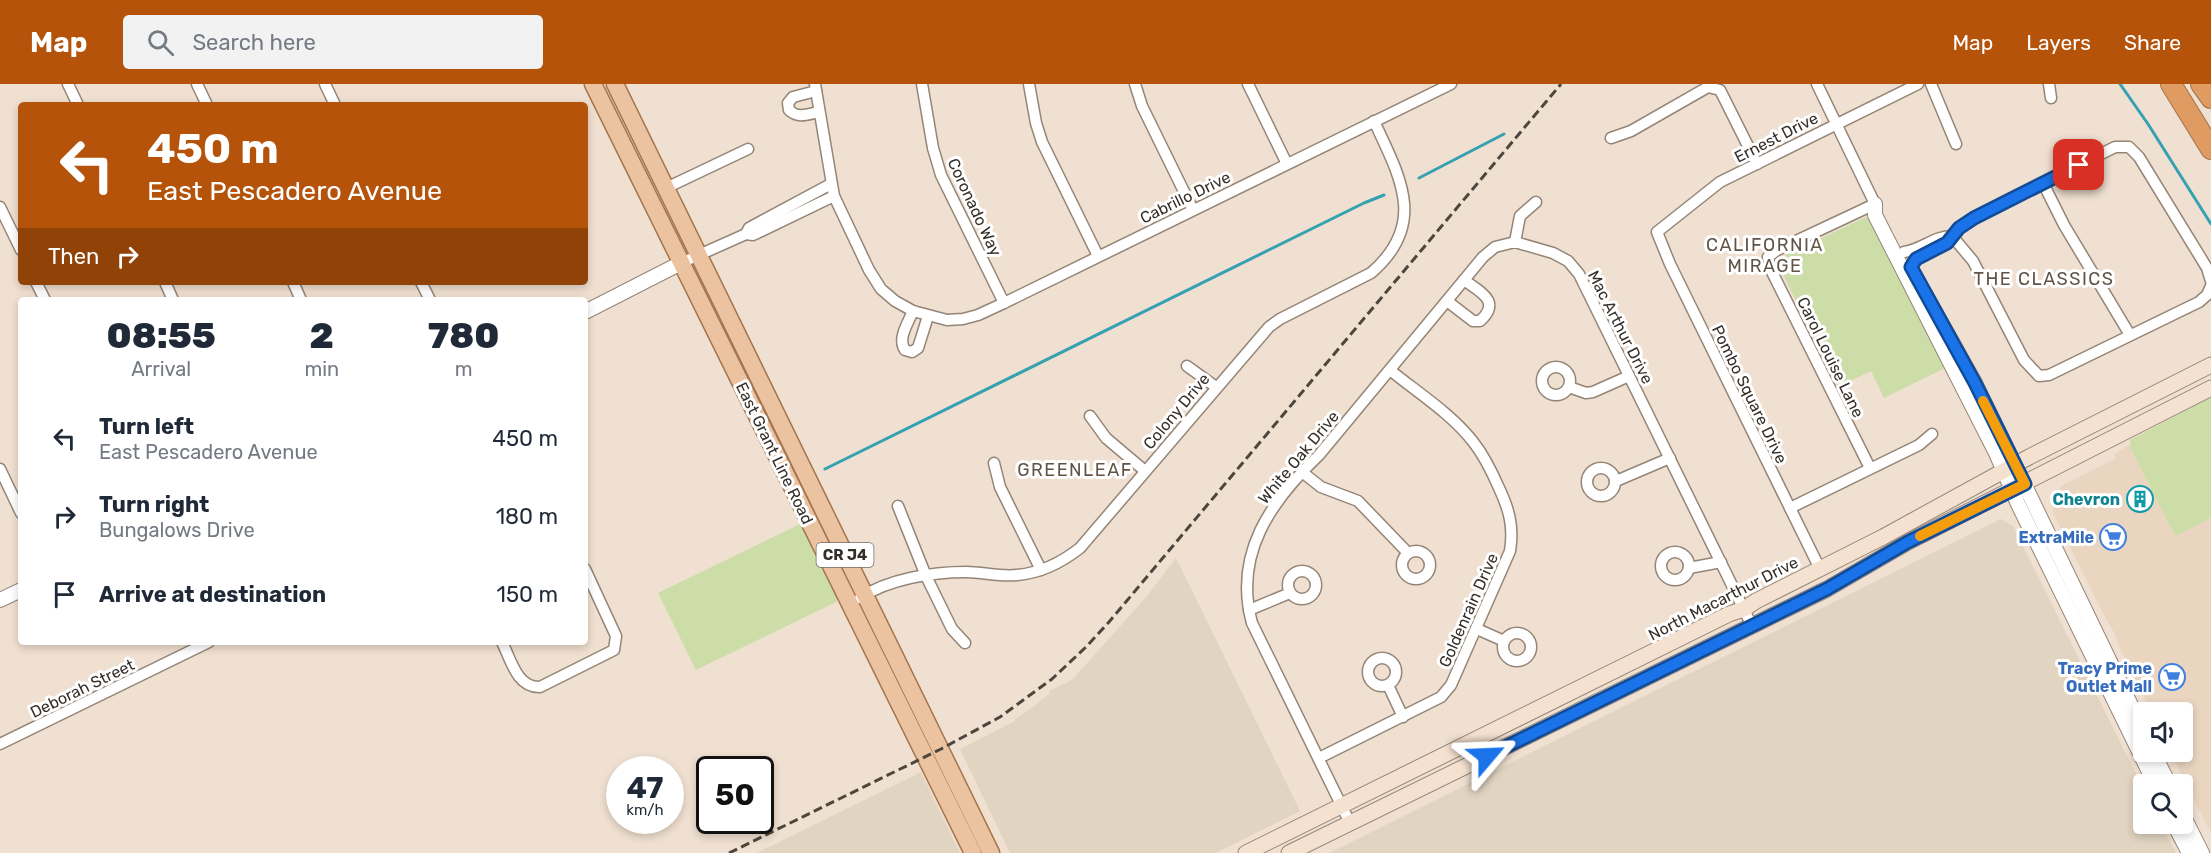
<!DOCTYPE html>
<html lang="en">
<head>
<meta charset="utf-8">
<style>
	:root { --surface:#fff; --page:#f2f2f3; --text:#1f2937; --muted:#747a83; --accent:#b45309 }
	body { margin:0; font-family:Rubik,sans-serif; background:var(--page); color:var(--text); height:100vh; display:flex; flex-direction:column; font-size:22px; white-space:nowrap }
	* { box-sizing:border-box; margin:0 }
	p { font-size:20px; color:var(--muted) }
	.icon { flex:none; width:33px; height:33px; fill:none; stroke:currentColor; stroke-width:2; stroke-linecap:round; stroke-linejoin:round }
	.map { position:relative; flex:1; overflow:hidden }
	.side { position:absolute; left:18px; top:213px; width:570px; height:348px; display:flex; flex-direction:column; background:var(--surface); border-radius:6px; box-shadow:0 3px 9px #0003 }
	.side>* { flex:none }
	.banner { position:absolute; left:18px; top:18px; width:570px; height:183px; border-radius:6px; box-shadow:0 3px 9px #0003; background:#b45309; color:#fff; overflow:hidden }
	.fabs { position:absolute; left:2133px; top:618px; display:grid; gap:12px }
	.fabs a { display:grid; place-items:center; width:60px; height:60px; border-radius:6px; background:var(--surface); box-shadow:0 3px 9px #0003; font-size:30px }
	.speed { position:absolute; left:606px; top:672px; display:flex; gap:12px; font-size:30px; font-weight:700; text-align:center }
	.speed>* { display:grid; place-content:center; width:78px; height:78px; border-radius:50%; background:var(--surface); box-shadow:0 3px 9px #0003; line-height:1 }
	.speed small { font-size:15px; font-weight:400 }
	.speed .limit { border:3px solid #111; border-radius:9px; background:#fff; color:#111 }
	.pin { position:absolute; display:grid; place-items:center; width:51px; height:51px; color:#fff; margin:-26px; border-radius:12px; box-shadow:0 3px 9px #0006 }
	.me { position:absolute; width:66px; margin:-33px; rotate:64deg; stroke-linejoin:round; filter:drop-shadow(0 0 4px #0008) }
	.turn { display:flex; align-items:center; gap:21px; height:126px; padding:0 30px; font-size:27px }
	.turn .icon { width:78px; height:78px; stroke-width:2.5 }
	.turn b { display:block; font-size:42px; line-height:51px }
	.then { display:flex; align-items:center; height:57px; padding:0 30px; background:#0003; gap:12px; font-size:22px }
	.eta { display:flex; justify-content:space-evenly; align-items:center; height:102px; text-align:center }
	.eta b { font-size:36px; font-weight:800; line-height:42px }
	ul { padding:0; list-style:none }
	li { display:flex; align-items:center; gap:18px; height:78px; padding:0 30px }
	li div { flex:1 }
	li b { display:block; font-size:22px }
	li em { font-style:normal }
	header { display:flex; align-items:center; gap:36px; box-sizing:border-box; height:84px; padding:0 30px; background:var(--accent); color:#fff }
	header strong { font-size:28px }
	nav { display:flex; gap:33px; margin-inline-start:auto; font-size:21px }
	.search { width:420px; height:54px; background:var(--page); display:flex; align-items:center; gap:15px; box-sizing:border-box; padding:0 21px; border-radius:6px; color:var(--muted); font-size:22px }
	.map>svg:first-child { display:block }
	.built { fill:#ead5c0 }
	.industrial { fill:#e1d4c1 }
	.green { fill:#ccdda7 }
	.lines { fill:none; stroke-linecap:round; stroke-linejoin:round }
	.stream { stroke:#36a1b1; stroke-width:3 }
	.minor-casing { stroke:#948577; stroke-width:13 }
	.tertiary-casing { stroke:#948577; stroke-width:16 }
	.secondary-casing { stroke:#948577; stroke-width:17 }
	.primary-casing { stroke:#a4754d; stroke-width:19 }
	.motorway-casing { stroke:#a4754d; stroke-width:22 }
	.minor { stroke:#fff; stroke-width:10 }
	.tertiary { stroke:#fff; stroke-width:14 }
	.secondary { stroke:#f5e1d0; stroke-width:15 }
	.primary { stroke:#ecc3a0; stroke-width:16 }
	.motorway { stroke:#df9b61; stroke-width:20 }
	.rail { stroke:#4d463f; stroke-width:3; stroke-dasharray:9 4.5; stroke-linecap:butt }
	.route-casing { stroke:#114b97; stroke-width:15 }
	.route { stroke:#1a73e8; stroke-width:10 }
	.slow { stroke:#f59e0b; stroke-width:10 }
	.labels { text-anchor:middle; stroke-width:6; stroke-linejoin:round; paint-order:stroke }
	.shield { fill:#fff; stroke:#726d69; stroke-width:1.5 }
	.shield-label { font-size:15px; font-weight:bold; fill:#352f29 }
	.street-label { font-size:16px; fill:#352f29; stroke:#fff }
	.culture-label { font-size:16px; font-weight:bold; fill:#0d838f; stroke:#fff; text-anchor:end }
	.shop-label { font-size:16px; font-weight:bold; fill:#366cbe; stroke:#fff; text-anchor:end }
	.neighbourhood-label { font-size:18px; letter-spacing:1.5px; fill:#615447; stroke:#fff }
</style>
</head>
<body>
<header>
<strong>Map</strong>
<div class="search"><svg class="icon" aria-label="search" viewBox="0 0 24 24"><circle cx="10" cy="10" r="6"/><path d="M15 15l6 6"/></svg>Search here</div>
<nav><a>Map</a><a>Layers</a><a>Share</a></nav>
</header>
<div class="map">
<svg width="2211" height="769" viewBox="0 0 2211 769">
	<rect width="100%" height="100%" fill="#f0e0d1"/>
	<polygon class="built" points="2129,361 2175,452 2211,434 2211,750 2170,668 2182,668 2182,628 2151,628 2117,558 2116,552 2102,528 2052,427 2061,402 2116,374 2114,370"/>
	<g class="industrial">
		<polygon points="2001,435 2013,442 2143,704 2144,740 2161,740 2176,769 1329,769"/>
		<polygon points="1176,474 1300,727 1216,769 1010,769 960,665 1015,637 1015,635 1033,623 1050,609 1049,607 1072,596 1147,512"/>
		<polygon points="921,688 960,769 757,769"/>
	</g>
	<g class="green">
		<polygon points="1866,133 1869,134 1947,283 1884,314 1871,287 1838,303 1780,184 1781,175 1786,171"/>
		<polygon points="2211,313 2211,434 2175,452 2129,361 2131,360 2130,356"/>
		<polygon points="802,439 839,513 836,518 696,586 658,509"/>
	</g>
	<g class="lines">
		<g class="stream">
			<polyline points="2120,0 2148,40 2211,140"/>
			<polyline points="1419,94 1504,50"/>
			<polyline points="825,385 1364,119 1384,111"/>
		</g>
		<defs>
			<g id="minor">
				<polyline points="68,0 78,21"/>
				<polyline points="197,0 207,21"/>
				<polyline points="325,0 335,21"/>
				<polyline points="815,0 834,112 869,186 881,205 895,217 913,227 947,236 963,235 978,231 1004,219 1451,0"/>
				<polyline points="922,0 933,64 941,91 1004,219"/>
				<polyline points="1029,0 1036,39 1042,58 1098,172"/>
				<polyline points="1135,0 1142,22 1193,126"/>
				<polyline points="1248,0 1287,80"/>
				<polyline points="1817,0 1875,120 1777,166 1768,173 1770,184 1870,384"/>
				<polyline points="1931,0 1956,60"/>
				<polyline points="2049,0 2051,14"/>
				<path d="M816,7L793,13L788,19L789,26C798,35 808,30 819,28"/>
				<polyline points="1611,54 1631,47 1708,3 1720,6 1757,80"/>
				<polyline points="2043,99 2064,141 2130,251"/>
				<polyline points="666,104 748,65"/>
				<polyline points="0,123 21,166"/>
				<polyline points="746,150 749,144 758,139 831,100"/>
				<polyline points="1952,152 1973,177 2024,276 2039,292 2049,291 2199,218 2207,211 2211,202"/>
				<polyline points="1515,158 1520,132 1536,118"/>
				<path d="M1904,168C1921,166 1934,152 1952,152"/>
				<polyline points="681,179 746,150 753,151 834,112"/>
				<polyline points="1911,183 1916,175 1947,159 1958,144 1974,134 2115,63 2129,63 2139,73 2207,184 2211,197"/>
				<polyline points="36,198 45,216"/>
				<polyline points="165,198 173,216"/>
				<polyline points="293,198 301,216"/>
				<polyline points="421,198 430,216"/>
				<path d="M1447,217L1473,237H1480C1502,217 1480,208 1464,196"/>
				<path d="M913,227C908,239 897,255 905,266L912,268L918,264L928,232"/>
				<polyline points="1187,282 1216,303"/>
				<circle cx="1556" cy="297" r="14"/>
				<polyline points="1569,303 1586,309 1593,308 1629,292"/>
				<polyline points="1090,332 1106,354 1145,387"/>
				<polyline points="994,379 1000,403 1041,486"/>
				<circle cx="1601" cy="398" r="14"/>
				<polyline points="0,385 21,429"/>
				<polyline points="1302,388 1321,403 1358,417 1408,469"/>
				<polyline points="1616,397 1670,374"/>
				<polyline points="898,422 926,492 952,545 965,559"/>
				<polyline points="1790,424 1919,361 1932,350"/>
				<circle cx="1416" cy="481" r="14"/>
				<circle cx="1675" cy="482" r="14"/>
				<polyline points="1689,484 1721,478"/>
				<polyline points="1820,485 1670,180 1657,148 1720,98 1918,0"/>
				<circle cx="1302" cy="501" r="14"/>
				<path d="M860,514C888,495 932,488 966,488C983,488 1000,493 1017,491C1040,489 1061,479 1080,464L1269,243L1280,235L1371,189C1428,140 1400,93 1374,37"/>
				<polyline points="1249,526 1290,509"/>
				<polyline points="1477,545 1504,557"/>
				<circle cx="1517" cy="563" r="14"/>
				<path d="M502,558C511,576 517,604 540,603L614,566L616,552L585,485"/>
				<circle cx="1382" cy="588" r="14"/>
				<polyline points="1388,601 1403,633"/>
				<polyline points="0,660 209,558"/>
				<path d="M1319,674L1441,613L1451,601L1510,467C1514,443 1509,425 1499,404C1492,388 1485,373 1474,359C1452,330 1418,309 1390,286"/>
				<path d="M1350,739L1252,539C1233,470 1271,417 1319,371L1483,173L1495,163L1515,158L1553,169L1568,177L1579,190L1752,542"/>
			</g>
			<g id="tertiary">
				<polyline points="1875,120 1875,131 1996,369 2018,420 2155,700"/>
				<polyline points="1925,210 1975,299 2015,381 2144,648"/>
				<polyline points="585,228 681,179"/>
				<polyline points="0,516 21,506"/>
				<polyline points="2153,668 2169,700"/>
				<polyline points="2182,729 2202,769"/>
				<polyline points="2174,740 2189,769"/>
			</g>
			<g id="secondary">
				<polyline points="1246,769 1729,530 1744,525 1756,517 1883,453 2029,373 2211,281"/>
				<polyline points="1289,769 1827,505 1908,458 2211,304"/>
			</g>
			<g id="primary">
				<polyline points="593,0 973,769"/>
				<polyline points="615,0 991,769"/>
			</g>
			<g id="motorway">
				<polyline points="2171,0 2211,65"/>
				<polyline points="2201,0 2211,14"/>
			</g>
		</defs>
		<use href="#minor" class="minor-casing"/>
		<use href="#tertiary" class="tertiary-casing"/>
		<use href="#secondary" class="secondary-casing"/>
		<use href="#primary" class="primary-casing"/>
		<use href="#motorway" class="motorway-casing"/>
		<use href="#minor" class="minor"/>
		<use href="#tertiary" class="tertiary"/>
		<use href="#secondary" class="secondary"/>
		<use href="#primary" class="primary"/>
		<use href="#motorway" class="motorway"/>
		<polyline class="rail" points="729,769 941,665 1000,633 1052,595 1086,563 1109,538 1561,0"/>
	</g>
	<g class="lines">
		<defs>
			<polyline id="route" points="1487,672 1827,505 1908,458 2025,400 1975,299 1911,183 1916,175 1947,159 1959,144 1974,134 2079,81"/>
		</defs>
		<use href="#route" class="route-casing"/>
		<use href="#route" class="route"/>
		<polyline class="slow" points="1920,452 2025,400 1983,317"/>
	</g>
	<defs>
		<symbol id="building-ring" viewBox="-11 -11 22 22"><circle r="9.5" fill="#fff" stroke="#0f9aa8" stroke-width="1.5"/><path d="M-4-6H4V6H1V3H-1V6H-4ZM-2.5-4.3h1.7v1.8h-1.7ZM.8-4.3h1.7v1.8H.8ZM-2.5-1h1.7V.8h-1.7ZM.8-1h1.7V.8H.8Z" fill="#0f9aa8"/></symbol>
		<symbol id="supermarket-ring" viewBox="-11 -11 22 22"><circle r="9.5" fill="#fff" stroke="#3f7fe0" stroke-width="1.5"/><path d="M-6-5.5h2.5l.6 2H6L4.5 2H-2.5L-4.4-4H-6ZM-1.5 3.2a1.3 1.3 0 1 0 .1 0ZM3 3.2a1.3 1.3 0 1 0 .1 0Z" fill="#3f7fe0"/></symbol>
	</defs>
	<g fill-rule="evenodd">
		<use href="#building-ring" x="2125" y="400" width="30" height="30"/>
		<use href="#supermarket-ring" x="2098" y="438" width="30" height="30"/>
		<use href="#supermarket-ring" x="2157" y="578" width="30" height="30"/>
	</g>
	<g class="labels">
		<rect class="shield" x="816.5" y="459" width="57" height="24" rx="4.5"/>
		<g class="shield-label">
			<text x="845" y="476">CR J4</text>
		</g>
		<g class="street-label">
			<text transform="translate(1776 53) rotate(-27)" y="6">Ernest Drive</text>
			<text transform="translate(1185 113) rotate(-26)" y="6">Cabrillo Drive</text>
			<text transform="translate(975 123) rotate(65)" y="6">Coronado Way</text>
			<text transform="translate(1621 243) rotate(63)" y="6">Mac Arthur Drive</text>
			<text transform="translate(1831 273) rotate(64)" y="6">Carol Louise Lane</text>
			<text transform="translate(1750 310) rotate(64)" y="6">Pombo Square Drive</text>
			<text transform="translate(1176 327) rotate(-50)" y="6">Colony Drive</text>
			<text transform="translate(775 369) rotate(64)" y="6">East Grant Line Road</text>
			<text transform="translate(1298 373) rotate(-50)" y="6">White Oak Drive</text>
			<text transform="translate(1723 514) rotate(-27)" y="6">North Macarthur Drive</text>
			<text transform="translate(1468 526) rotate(-66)" y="6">Goldenrain Drive</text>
			<text transform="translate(82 604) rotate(-26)" y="6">Deborah Street</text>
		</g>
		<g class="culture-label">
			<text x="2120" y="421">Chevron</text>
		</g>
		<g class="shop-label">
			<text x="2094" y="459">ExtraMile</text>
			<text x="2152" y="590">Tracy Prime<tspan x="2152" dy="18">Outlet Mall</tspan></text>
		</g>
		<g class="neighbourhood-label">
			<text x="1765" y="167">CALIFORNIA<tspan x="1765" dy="21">MIRAGE</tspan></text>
			<text x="2044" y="201">THE CLASSICS</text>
			<text x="1075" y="392">GREENLEAF</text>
		</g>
	</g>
</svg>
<div class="fabs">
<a><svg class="icon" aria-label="sound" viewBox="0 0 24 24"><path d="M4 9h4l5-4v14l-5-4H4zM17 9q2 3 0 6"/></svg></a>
<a><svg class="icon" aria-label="search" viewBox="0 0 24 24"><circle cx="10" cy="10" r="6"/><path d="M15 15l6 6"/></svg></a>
</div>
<div class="speed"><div>47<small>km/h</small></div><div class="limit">50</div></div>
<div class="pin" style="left:2079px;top:81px;background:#d93025"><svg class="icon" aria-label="arrive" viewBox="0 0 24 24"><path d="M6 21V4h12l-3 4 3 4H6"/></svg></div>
<svg class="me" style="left:1487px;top:672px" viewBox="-20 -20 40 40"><path d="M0-17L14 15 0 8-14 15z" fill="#1a73e8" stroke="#fff" stroke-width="4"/></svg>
<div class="banner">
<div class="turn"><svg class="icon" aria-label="left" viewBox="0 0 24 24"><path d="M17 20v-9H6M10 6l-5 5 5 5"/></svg><div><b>450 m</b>East Pescadero Avenue</div></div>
<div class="then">Then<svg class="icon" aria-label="right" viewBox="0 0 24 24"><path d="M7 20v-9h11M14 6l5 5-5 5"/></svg></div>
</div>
<section class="side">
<div class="eta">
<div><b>08:55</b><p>Arrival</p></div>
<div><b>2</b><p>min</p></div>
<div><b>780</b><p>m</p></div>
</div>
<ul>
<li><svg class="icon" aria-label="left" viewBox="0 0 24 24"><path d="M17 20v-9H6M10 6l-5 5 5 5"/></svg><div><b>Turn left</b><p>East Pescadero Avenue</p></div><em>450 m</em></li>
<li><svg class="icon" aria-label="right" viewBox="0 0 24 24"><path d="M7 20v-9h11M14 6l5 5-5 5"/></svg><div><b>Turn right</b><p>Bungalows Drive</p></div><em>180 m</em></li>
<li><svg class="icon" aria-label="arrive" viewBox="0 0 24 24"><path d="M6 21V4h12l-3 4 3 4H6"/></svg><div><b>Arrive at destination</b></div><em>150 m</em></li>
</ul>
</section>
</div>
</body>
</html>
